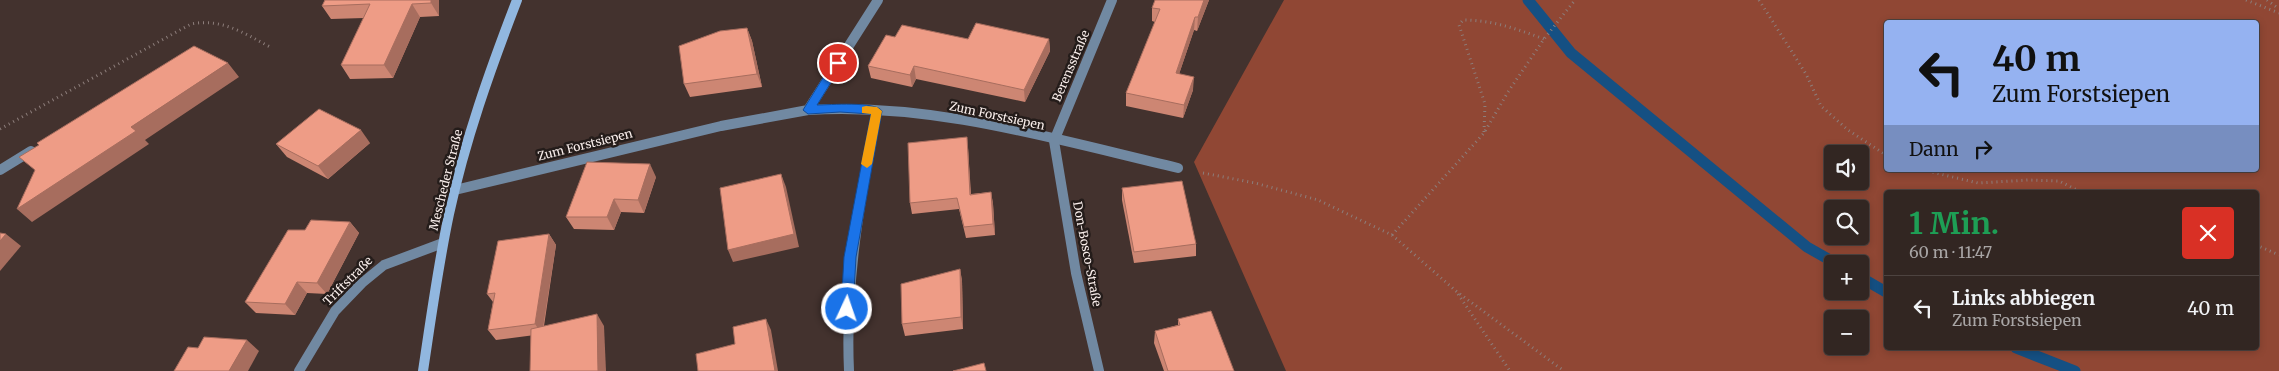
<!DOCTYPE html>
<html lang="de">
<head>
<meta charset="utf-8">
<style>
	:root { --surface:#322622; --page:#3d322f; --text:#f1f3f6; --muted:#a8a5a5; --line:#4d4340 }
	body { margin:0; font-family:Merriweather,serif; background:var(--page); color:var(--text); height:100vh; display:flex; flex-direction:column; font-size:19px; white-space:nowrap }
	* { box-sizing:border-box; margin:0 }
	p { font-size:16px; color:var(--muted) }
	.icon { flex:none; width:28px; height:28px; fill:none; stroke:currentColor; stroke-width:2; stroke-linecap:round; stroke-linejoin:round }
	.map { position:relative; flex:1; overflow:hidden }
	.sheet { position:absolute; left:1884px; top:190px; width:375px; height:160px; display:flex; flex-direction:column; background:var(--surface); border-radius:5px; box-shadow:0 2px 8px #0003,0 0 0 1px var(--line) }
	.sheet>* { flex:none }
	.top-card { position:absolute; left:1884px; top:20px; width:375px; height:152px; border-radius:5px; box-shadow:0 2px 8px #0003,0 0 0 1px var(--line); background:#95b2f1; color:#111; overflow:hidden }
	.buttons { position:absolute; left:1824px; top:145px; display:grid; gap:10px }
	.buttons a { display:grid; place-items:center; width:45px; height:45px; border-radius:5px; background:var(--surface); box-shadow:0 2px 8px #0003,0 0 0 1px var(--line); font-size:25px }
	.pin { position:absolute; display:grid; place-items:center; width:42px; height:42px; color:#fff; margin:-21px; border:2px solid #fff; border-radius:50%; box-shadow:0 1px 5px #0007 }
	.me { position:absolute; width:55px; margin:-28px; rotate:3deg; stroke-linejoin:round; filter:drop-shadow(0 0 4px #0008) }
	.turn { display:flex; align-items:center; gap:18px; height:105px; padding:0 25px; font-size:22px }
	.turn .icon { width:65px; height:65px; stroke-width:2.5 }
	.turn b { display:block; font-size:35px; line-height:42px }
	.then { display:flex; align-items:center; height:48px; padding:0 25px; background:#0003; gap:10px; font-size:19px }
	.round { display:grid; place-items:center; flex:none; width:52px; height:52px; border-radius:5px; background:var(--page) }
	.headline { display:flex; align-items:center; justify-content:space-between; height:85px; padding:0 25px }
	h1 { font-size:30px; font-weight:700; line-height:38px; color:#1e9e55 }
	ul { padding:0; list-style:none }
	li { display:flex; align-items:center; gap:15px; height:65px; padding:0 25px; border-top:1px solid var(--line) }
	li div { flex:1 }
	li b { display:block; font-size:19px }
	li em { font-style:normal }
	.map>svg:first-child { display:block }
	.forest { fill:#904734; fill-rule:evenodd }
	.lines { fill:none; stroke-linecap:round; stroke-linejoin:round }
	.stream { stroke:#155083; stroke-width:11 }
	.path { stroke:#8d7e7b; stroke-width:3; stroke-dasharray:1 4; stroke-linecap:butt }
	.street { stroke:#7189a2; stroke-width:10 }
	.secondary { stroke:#91b7df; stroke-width:10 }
	.wall { fill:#cd8673 }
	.shaded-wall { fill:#a76d5e }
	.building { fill:#ee9c86; stroke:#a76d5e }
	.route { fill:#1a73e8; stroke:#114b97 }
	.slow { fill:#f59e0b }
	.labels { text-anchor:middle; stroke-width:5; stroke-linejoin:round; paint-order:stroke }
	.street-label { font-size:12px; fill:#f9eeeb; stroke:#241c1a }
</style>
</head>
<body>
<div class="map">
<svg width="2279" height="371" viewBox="0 0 2279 371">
	<rect width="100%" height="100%" fill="#43322e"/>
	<path class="forest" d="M1284,0H2279V371H1286L1194,162ZM1886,22H2256V170H1886ZM1832,154H1860V181H1832ZM1886,192H2256V348H1886ZM1832,209H1860V236H1832ZM1832,264H1860V291H1832ZM1832,319H1860V346H1832Z"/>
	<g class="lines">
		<g class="stream">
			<polyline points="1528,0 1571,53 1807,247 1837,264"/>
			<polyline points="1860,277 1886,292"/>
			<polyline points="2016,348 2075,371"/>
		</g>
		<g class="path">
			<polyline points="1759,0 1806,74 1821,106 1848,130 1886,155"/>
			<polyline points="2246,0 2279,13"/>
			<polyline points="2267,0 2279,9"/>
			<path d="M0,129L191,24C221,18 244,33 270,47"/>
			<path d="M1484,132L1485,104L1459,25L1463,20C1492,20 1517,29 1544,39"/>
			<polyline points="1923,170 1978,183 2028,180 2059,181 2081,192"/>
			<polyline points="1203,173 1255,183 1318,200 1392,235 1456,291 1564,371"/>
			<polyline points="1392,235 1484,133 1508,92 1544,39 1575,0"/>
			<polyline points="2256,245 2279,255"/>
			<polyline points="1458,294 1510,371"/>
		</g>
		<g class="street">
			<path d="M808,110C934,102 1057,140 1178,168"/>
			<polyline points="0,170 31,151"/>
			<polyline points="455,190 721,126 808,110 878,0"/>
			<polyline points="299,371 335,311 362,283 384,265 443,243"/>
			<path d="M849,371C845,282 860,198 877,111"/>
			<polyline points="1099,371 1076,273 1054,141 1112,0"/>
		</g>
		<path class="secondary" d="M423,371C431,318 438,266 449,214C465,140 490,70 517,0"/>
	</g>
	<g class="wall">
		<polygon points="325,0 439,0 439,16 420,17 393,78 350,79 341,65 364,18 331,19 322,6"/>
		<polygon points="1209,0 1197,31 1194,30 1179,74 1193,90 1183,118 1126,106 1126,93 1155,22 1152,21 1152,8"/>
		<polygon points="747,28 752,41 762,87 690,97 684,84"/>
		<polygon points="895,37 968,39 1049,39 1050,51 1025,102 916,79 912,87 871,78 868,66"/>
		<polygon points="370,143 328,179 287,157 276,144"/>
		<polygon points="968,148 971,194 991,192 993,204 995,235 966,238 959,209 912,214 910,203"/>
		<polygon points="656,177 644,213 621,212 614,230 574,229 566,217"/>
		<polygon points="1122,188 1196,244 1196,256 1134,263 1122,200"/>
		<polygon points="350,222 359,233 327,294 307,293 295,315 256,313 245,302 305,230"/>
		<polygon points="549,234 556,245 544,326 604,326 496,340 488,330 493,302 487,294"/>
		<polygon points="960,269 962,281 963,329 905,336 902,324"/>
		<polygon points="1178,319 1234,371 1164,371 1154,343 1155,331 1178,325"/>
	</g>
	<g class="shaded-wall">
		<polygon points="431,0 439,0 439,16 431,3"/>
		<polygon points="1204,0 1209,0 1197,31 1198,17"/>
		<polygon points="412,4 420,17 393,78 384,65"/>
		<polygon points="1195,17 1194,30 1175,86 1176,73"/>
		<polygon points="747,28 752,41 762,87 757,74"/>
		<polygon points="1049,39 1050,51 1025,102 1024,90"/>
		<polygon points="228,63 239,77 145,140 149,144 32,222 17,209 131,127"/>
		<polygon points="914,66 916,79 912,87 910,75"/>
		<polygon points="1194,77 1193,90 1183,118 1184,105"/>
		<polygon points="361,130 370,143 328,179 318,166"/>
		<polygon points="967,137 968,148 971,206 970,195"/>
		<polygon points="650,164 656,177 644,213 638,200"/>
		<polygon points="781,174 786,187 799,247 733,262 728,250"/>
		<polygon points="991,192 993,204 995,235 993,224"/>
		<polygon points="614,199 621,212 614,230 607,217"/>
		<polygon points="350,222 359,233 327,294 317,283"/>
		<polygon points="6,234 21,246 0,271 0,241"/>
		<polygon points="549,234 556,245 542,334 535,324"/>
		<polygon points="960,269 962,281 963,329 961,317"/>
		<polygon points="297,282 307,293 295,315 285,304"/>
		<polygon points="597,314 604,326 606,371 598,371"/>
		<polygon points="766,319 771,330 778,371 775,371"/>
		<polygon points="247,340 259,351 248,371 229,371"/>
	</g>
	<g class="building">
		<polygon points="325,0 431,0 431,3 412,4 384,65 341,65 370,4 322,6"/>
		<polygon points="1155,0 1204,0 1198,17 1195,17 1176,73 1194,77 1184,105 1126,93 1160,9 1152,8"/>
		<polygon points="976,23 1049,39 1024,90 914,66 910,75 868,66 886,35 895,37 902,25 968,39"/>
		<polygon points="747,28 757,74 684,84 679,46 720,31"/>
		<polygon points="194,46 228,63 131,127 136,131 17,209 35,170 19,157 39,145 37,143"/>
		<polygon points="319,109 361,130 318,166 276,144"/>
		<polygon points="967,137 970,195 991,192 993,224 964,227 957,198 910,203 908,143"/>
		<polygon points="587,162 650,164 638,200 614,199 607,217 566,217"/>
		<polygon points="781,174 794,234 728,250 720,188"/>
		<polygon points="1182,181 1196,244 1134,252 1122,188"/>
		<polygon points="311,220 350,222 317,283 297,282 285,304 245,302 288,230 305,230"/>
		<polygon points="0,233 6,234 0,241"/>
		<polygon points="549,234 535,324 488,330 495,293 487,294 498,241"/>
		<polygon points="960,269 961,317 902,324 901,284"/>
		<polygon points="1211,311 1234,371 1168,371 1155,331 1180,325 1178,319"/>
		<polygon points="597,314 598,371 530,371 531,329"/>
		<polygon points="766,319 775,371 698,371 696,354 735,344 733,327"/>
		<polygon points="204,337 247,340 229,371 174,371 188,347 198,348"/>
		<polygon points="984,363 986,371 953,371"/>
	</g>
	<path class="route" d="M838,59L843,63L817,105C829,105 876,101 882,111L856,257L853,309L851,312H843L841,309L844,257L871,114L840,112L808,114L803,110L834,60Z"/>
	<polygon class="slow" points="866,106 877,107 882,111 872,164 867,168 861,164 871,114 862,113 862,107"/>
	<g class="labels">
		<g class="street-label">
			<text transform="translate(1071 66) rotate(-67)" y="4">Berensstraße</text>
			<text transform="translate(997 116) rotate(12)" y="4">Zum Forstsiepen</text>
			<text transform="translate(585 145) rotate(-14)" y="4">Zum Forstsiepen</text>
			<text transform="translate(446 180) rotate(-76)" y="4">Mescheder Straße</text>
			<text transform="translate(1087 254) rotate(79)" y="4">Don-Bosco-Straße</text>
			<text transform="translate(348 281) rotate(-45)" y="4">Triftstraße</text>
		</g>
	</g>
</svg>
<div class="buttons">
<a><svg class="icon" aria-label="sound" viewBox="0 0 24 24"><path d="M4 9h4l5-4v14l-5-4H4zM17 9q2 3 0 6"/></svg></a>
<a><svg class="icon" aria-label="search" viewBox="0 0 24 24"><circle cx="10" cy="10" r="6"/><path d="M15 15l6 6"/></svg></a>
<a>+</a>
<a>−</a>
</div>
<div class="pin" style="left:838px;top:63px;background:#d93025"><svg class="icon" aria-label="arrive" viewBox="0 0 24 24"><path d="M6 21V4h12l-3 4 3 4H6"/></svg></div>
<svg class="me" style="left:847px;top:309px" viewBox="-20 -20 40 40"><circle r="17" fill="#1a73e8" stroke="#fff" stroke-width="3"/><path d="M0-11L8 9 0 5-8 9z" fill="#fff"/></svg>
<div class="top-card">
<div class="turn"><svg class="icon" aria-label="left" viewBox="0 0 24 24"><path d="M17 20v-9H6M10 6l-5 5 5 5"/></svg><div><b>40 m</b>Zum Forstsiepen</div></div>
<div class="then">Dann<svg class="icon" aria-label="right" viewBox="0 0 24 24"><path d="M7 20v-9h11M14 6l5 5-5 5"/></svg></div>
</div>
<section class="sheet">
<div class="headline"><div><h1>1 Min.</h1><p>60 m · 11:47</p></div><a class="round" style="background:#d93025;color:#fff"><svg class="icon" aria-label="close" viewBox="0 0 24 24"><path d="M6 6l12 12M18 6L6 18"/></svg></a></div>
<ul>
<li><svg class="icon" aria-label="left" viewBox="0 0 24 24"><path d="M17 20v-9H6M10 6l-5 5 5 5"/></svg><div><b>Links abbiegen</b><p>Zum Forstsiepen</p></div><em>40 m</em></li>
</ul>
</section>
</div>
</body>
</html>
